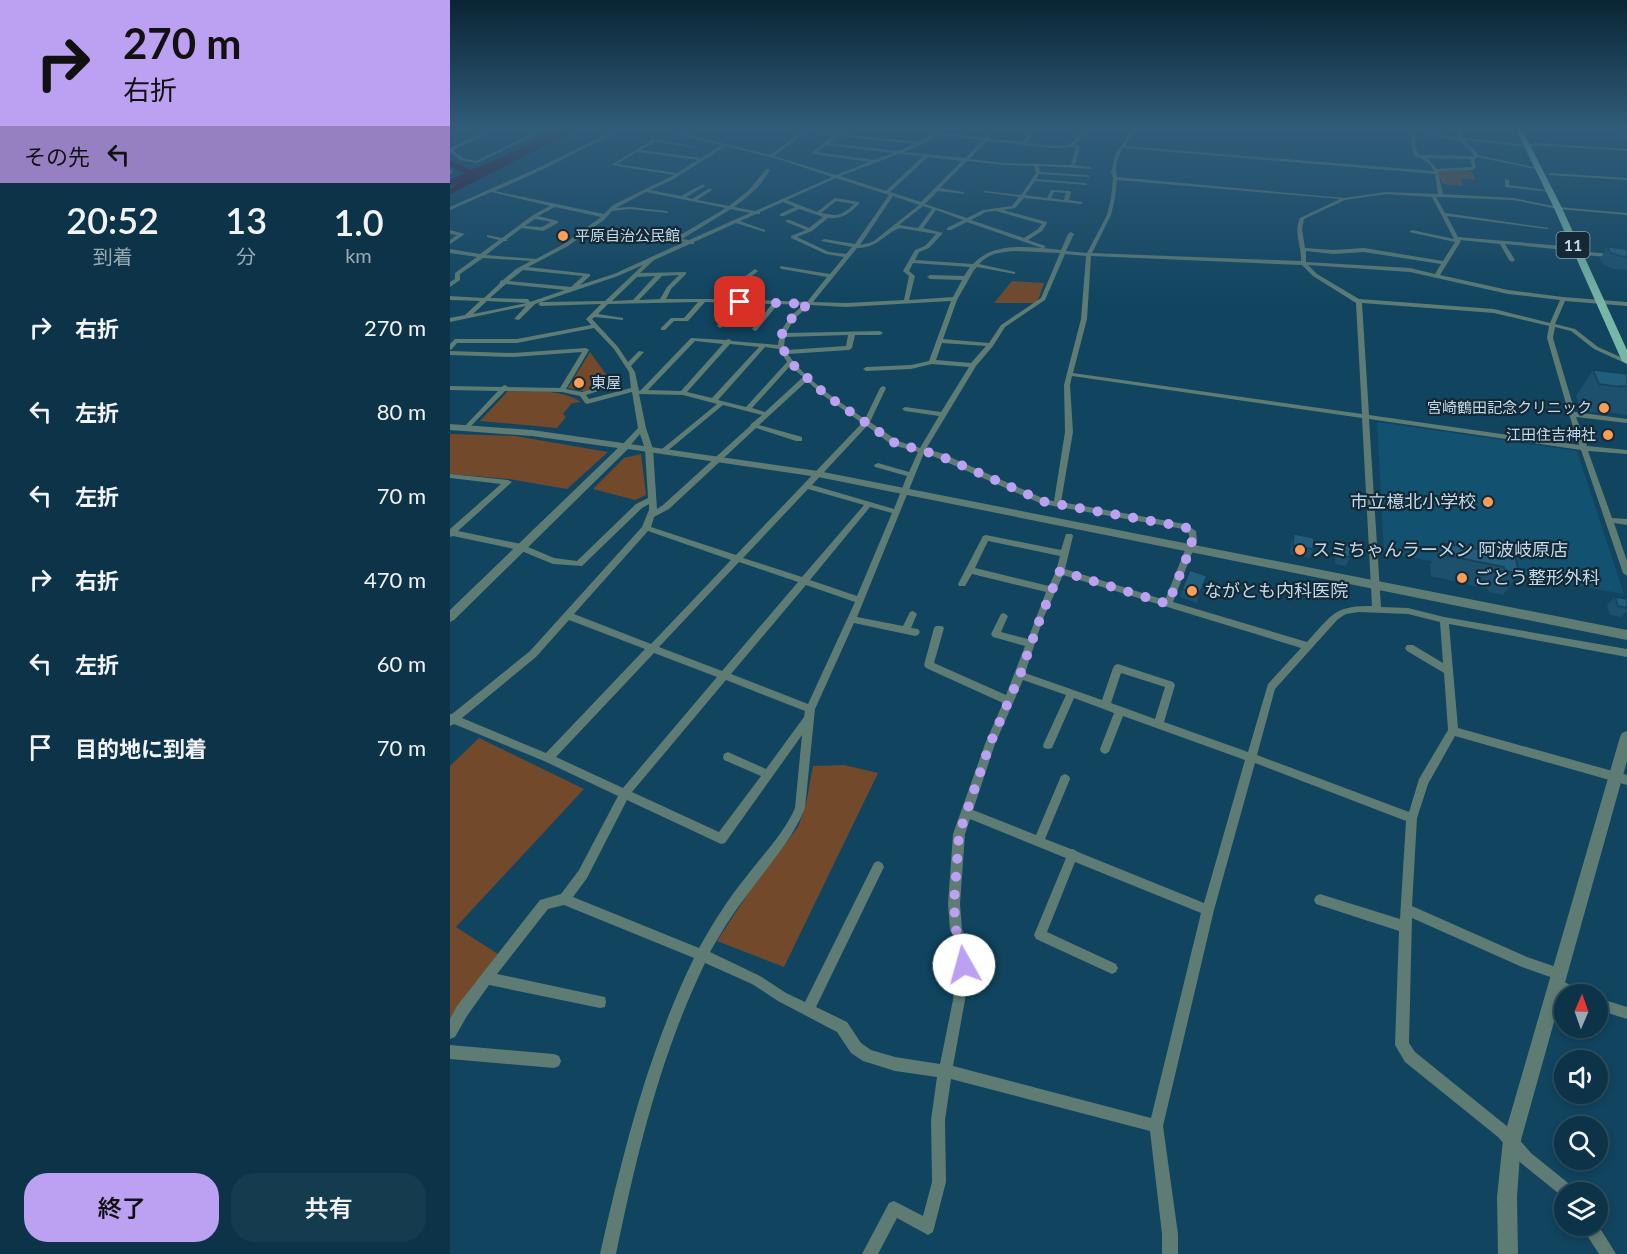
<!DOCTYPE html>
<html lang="ja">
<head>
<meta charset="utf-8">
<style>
	:root { --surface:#0c3347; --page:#153b4e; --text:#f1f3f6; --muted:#9aaab4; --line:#2c4e60; --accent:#bca0f2 }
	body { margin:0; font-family:Lato,"Noto Sans JP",sans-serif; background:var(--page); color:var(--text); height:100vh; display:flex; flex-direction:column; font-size:22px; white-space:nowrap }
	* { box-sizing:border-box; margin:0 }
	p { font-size:20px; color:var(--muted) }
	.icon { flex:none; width:33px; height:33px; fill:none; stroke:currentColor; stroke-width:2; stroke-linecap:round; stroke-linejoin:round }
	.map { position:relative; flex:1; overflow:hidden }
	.sheet { display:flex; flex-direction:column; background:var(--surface); width:450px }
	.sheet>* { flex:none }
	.banner { background:#bca0f2; color:#111; overflow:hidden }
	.needle { width:39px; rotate:2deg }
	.tools { position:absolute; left:1104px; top:984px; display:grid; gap:12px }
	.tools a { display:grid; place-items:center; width:54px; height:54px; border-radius:50%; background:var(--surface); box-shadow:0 3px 9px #0003,0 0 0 2px var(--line); font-size:30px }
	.pin { position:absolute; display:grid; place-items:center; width:51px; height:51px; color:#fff; margin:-26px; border-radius:12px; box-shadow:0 3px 9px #0006 }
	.me { position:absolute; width:66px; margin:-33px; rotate:353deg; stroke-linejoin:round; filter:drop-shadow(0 0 4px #0008) }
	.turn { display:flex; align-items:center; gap:21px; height:126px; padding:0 24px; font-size:27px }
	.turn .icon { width:78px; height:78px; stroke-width:2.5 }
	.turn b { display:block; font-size:42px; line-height:51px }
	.then { display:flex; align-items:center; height:57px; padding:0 24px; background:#0003; gap:12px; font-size:22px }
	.eta { display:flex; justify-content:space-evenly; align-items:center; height:102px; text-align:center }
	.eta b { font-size:36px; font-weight:600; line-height:42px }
	.action { display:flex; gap:12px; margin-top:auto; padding:12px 24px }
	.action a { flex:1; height:69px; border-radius:24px; background:var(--accent); color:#111; font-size:24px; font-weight:600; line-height:69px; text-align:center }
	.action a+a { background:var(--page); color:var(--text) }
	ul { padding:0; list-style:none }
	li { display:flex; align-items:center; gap:18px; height:84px; padding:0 24px }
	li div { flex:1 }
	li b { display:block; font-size:22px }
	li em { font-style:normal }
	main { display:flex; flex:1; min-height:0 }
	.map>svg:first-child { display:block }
	.built { fill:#125170 }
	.green { fill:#73492b }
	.water { fill:#3f0d24 }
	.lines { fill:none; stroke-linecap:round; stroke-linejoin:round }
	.river { fill:#3f0d24; fill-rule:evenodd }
	.minor { fill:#5e7c73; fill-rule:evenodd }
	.tertiary { fill:#5e7c73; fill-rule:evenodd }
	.primary { fill:#78b6a6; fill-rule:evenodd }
	.wall { fill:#1c506c }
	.shaded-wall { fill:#174158 }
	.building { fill:#215d7d; stroke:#174158; stroke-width:1.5 }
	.route { stroke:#bca0f2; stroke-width:10; stroke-dasharray:0 18 }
	.poi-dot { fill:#fc9d54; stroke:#142835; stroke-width:2 }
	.labels { text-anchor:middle; stroke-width:4.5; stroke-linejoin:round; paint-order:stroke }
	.far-poi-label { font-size:15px; fill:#c1daea; stroke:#142835; text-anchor:start }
	.shield { fill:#142835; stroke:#8da5b4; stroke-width:1.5 }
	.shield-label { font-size:16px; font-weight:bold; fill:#c1daea }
	.poi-label { font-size:18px; fill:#c1daea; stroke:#142835; text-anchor:start }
</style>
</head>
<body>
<main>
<section class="sheet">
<div class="banner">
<div class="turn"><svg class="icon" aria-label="right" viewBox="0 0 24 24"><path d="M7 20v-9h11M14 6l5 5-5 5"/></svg><div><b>270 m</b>右折</div></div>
<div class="then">その先<svg class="icon" aria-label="left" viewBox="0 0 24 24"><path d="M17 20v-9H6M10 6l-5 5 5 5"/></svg></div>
</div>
<div class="eta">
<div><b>20:52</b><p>到着</p></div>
<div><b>13</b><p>分</p></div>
<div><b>1.0</b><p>km</p></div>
</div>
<ul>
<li><svg class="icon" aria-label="right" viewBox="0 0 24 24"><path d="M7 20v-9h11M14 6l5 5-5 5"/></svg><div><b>右折</b></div><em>270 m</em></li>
<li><svg class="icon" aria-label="left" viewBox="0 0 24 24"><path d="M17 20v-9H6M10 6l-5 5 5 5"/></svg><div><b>左折</b></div><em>80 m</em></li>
<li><svg class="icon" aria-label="left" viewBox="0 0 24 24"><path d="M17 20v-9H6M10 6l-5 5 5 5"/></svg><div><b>左折</b></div><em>70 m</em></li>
<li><svg class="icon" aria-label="right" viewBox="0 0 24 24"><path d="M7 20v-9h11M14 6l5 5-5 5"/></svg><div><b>右折</b></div><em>470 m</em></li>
<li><svg class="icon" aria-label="left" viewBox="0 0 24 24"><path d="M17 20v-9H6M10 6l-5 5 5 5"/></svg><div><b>左折</b></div><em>60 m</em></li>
<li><svg class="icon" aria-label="arrive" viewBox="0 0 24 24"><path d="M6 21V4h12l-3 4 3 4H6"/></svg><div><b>目的地に到着</b></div><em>70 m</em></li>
</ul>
<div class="action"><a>終了</a><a>共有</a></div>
</section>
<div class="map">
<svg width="1177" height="1254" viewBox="0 0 1177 1254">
	<rect width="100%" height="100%" fill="#10445f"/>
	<polygon class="built" points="927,422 1127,451 1174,594 934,553"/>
	<g class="green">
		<polygon points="1018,170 1022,172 1026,180 1011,178 1013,186 993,184 987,171"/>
		<polygon points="562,281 594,283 587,303 544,303"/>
		<polygon points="140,352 163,384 134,391 118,388"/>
		<path d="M58,391C82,392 111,388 131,402L122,403L113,414L116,417L107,428L30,421Z"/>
		<polygon points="0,434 65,436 158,452 117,489 59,479 0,474"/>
		<polygon points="191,454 196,495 185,500 143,489 174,458"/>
		<polygon points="29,738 134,789 6,927 48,954 0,1021 0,766"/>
		<polygon points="394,765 428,773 334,967 267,941 297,895 348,827 356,804 363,766"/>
	</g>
	<polygon class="water" points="111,129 128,129 0,194 0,189 26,169"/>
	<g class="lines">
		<polygon class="river" points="0,160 21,170 42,161 46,164 0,186 0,180 14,173 0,166"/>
		<g class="minor">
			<polygon points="40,129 46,129 3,150 13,158 26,161 92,129 98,129 27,163 10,160 0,152 0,148"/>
			<path d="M167,129H172L96,168L45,191L154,214L163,205L224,175L161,165L204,139L246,147L244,148L206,141L191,150L251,158L271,145L207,129H215L320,155L355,129L387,133L392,129H397L391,134L469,142L483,134L445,129L487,132L493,129H498L492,133L535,138L544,129H548L539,138L572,142L584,129H588L576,143L602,146L619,145L630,135L625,133L628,129H632L630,132L635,134L624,145L630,146L625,165L640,167L642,169L589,166L590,172L638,175L640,177L589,174L586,179L635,183L637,185L585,181L575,195L597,198L601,190L619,191L621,192L619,200L632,202V204L574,198L565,208L553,210L597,222V223L592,231L578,240L595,246L596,247L593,248L611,250L618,234L621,232L624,234L616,251L637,253L657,215L661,198L663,178L661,173L666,152L675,141L681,129H685L675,146L984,171C981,164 974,158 965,157C961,148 961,140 962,129L1010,138L1008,131L1026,129L1011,133L1014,138L1078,145L1085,143L1177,149V151L1085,145L1078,147L1015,140C1019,147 1025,148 1028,155L1092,169L1090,170L1027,157L1024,160L1026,167L1023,170L988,171L993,194L1063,198L1108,207L1177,213V215L1108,209L1063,200L986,197L995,213L1099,228L1097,229L997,216L1008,237L1125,247L1128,249L1125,251L1055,244L1065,260L1062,262L1059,260L1050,244L1010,240L1011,241L990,275L1058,290L1113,297L1177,302V306L1115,301L1105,324L1125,329L1148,347L1177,360V364L1144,349L1121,331L1105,327L1103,338L1125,412L1177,419V423L1126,417L1137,446L1177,450V454L1138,451L1162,518L1177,519V525L1164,523L1177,561V576L1173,573L1131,450L919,419L931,607L958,608L994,617L1177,649V657L999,624L1008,728L1177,775V785L1005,736L978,784L967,818L962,906L1077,957L1112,969L1114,973L1112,977L1110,979L1128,990L1130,994C1118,995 1105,996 1099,983L1101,979L1103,978L1072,967L962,918L959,1043L965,1052L1058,1127L1081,1153L1123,1187L1125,1192H1114V1198L1113,1197L1071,1163L1048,1137L955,1062L945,1045L949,931L866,904L864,900L866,896L870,894L950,919L956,821L805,763L764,910L713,1126L728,1234V1254H712V1234L700,1131L501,1079L495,1120L496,1182L483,1232L478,1235L447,1218L428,1254H412L439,1203L444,1201L473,1216L482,1182L481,1120L487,1077L445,1071L413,1061L401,1053L387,1032L328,1001L302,984L255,963C210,1056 187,1153 166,1254H150C173,1152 198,1052 244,958L114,905L98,909L47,974L150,996L155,997L156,1002L155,1007L150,1008L39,985L17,1016L5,1037L0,1039V1019L7,1006L90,900L111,894L129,870L168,796L94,761L4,724L0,726V714H2L80,651L192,527L199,510V504L192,508L132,566L103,564L69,550L3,536L0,537V529L51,484L0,478V474L58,480L62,482L8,531L71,544L104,558L127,561L186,504L198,498L195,449L190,434L178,448H175L171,446L188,428L182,392L137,404L135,403L130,396L112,392L55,391L19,428L17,429L14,427L48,391L0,390V386L51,387L55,385L58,387L110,388L132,352L63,357L0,355V351L63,353L136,348L139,350L116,389L132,392L161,384L164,386L136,395L139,399L181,388L179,372L164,349L144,328L67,343H7L2,349L0,350V344L5,339H67L141,325L136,319L151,304L91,306L88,304L91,302L155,301L193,265L168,276L85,304L69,320L64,319L76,306L0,322V318L15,315L30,301L0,300V296L34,298L50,283V281L53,280L66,269L81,261L33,258L10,274V280L0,287V282L5,279V273L27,257L0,253V249L30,254L49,240L37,237V235L52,238L83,215L100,206L41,192L0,210V207L92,166ZM356,132L384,135L362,152V154L419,162L386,175L324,156ZM966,132L1011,141C1015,148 1021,149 1024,156L971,155C963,150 965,140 966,132ZM488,135L533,140L515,158L454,152L468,146ZM389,136L466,144L448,151L379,143ZM537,141L602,148L626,147L621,165L554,163L519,159ZM376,145L443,153L424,160L367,152ZM276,146L331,160L382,177L305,211L284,207C298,197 314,184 320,169H316L299,190L279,206L247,200L262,190L260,188L242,199L236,197L255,186L253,184L231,196L200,190L222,180ZM673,148L985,174L988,194L936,192L894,198L667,177C664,169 668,155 673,148ZM187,152L248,160L227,173L167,164ZM449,154L473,156L436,191L390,176ZM478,157L512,161L471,202L440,192ZM977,158L1020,159L1022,167L987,169ZM517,161L554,165L584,166L586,173L571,195L535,191L533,192L569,197L562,206L533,210L517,218L475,204L488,191L515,194L513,192L490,188ZM386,178L439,195L405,244L374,239L371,241L402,247L396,254L379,252L347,237L362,231L378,218C392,219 399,214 409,204V202L385,198L367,212L337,200ZM667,180L890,199L850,218C843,233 852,246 851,261L642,253L661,215L665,198ZM196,192L276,208L232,234L211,231L208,233L228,237L225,239L226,240L234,242L164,274L130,285L140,276V274L78,267L118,246L135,234L180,239V237L178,236L138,231L154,220L162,211L180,209L218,213V212L216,211L180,207L166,208ZM604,192L616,193L614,200L601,198ZM936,194L982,197L1004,239L962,230L959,232L1005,242L993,261L914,248L883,250L855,248L852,229L854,219L895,200ZM443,196L469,205L424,241L419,243L410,245ZM386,201L404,204C391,217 387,216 371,213ZM333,202L345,207L330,214V216H334L349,209L373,217L359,228L340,220H336V222L356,230L341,236V238L376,254L394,257L380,274L330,266V268L332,269L377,277L357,302L276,299L282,291L307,272L308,271L305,269L278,289L270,299H216L221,289L236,274V272L190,273L204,260L240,244H244V242L286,223L315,232V230L290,221L306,214H310V212ZM473,206L482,209L468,228L449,225ZM105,207L151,217L114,244L86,259L36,255L54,241H57V239L72,228L93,231L108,223V221L88,216ZM281,209L300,213L239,240L232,239ZM486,210L513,220L497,228V230H501L517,222L592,248C567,246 541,245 523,264L465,260L469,252L479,248L493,233L473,228ZM546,211L592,224L588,229L574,238L521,220L536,212ZM85,219L101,222L92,227L75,226ZM450,228L486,234L475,246L465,250L453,271L459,276L454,300L396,303L363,302L407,248C430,247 432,235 450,228ZM565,251L610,253L591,298L551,325L539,343L493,339L507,300L524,270L527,267L565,274V272L529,264C539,253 551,252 565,251ZM856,251L883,254L914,252L991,264L985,274L960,268L856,262ZM615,254L636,256L631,319L614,385L615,432L604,501L597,500L491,453L476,449L526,366L543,346L555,327L595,300ZM641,256L852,265L863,276L906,303L912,414L623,373L637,319ZM463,263L520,267L514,276L480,275L477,277L480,279L512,280L503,297L459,300L465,276L459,271ZM858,265L960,272L1058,294L1110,300L1100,323L1044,309L909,299L867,274ZM73,270L133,276L121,287L59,281ZM229,275L217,287L210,299L189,300L212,276ZM205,276L183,300L162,301L187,277ZM56,284L115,290L80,302L78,299L40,298ZM37,301L77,303L23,314ZM501,301L479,361L461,365L416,367L413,369L416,371L461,369L482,364L519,367L491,412L455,407L452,409L455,411L489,416L470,448L448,441L420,422L436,388L435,387L433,386L430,388L415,419C391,403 353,378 338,354L399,350L402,348L405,335H430L433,333L430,331L336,333L344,319L360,305L396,307ZM248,302L234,318H221L211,328V330H215L224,321H238L255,302L286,303L267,326L270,328L272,327L292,303L322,304L302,329L305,331L307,330L328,304L353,305C340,316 330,327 328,345L282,341L279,339L276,340L241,338L191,390L189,391L185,372L181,366L194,352L189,351L178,362L168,347L142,319L145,317L173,320V318L148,314L158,304ZM912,303L1044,313L1099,326L1097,338L1119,414L1129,445L919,415ZM398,335L396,346L336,350L334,347L335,337ZM245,341L273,344L231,391L198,390ZM492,343L536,346L521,363L486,360ZM280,344L309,347L262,398L237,392ZM315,347L329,349L337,362L296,407L268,400ZM340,366L353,377L315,412L302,408ZM622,376L912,418L922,606C884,605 881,616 857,642L723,602L747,540L746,531L735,524L611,502L623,432L620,385ZM357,381L374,396L412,423L286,555L201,527L204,517L219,509L306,428L346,441H352V437L309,425ZM189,394L233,395L267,404L212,449V453H215L273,405L312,415L301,424L300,426L213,505L207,509L203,449L196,428ZM417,426L442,445L468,452L459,472L428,463L424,465L425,467L457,476L444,509L362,485ZM474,453L485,457L592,504L733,529L739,534V540L715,600L615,569L623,536L622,534H616L611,550L536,535L533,536L508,584L509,586H515L522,574L596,592L578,639L551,632L558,616L554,613L551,614L541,634L543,637L575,646L556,695L484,663L494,628L492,626H486L484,628L474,665L476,668L553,703L535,744L503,834L498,904L500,930L510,949L503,1000L490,1064L445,1057L421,1050L411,1043L397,1022L366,1007L432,871L434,867L432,863L428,861L424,863L355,1002L336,993L310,976L260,952C273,929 287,907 304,886C323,860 343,838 355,808L365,709L404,623L465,636L468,635L470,632L468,629L461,628L467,614L463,611L460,612L453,626L407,617ZM358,489L414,505L352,577L293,558ZM420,507L442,513L407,596L360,580ZM198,531L281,560L201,644L124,614ZM538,541L610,556L606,571L599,586L525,568ZM289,562L348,582L272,671L209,647ZM613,575L851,648L818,684L798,752L714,722L725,685L723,682L668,664L665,665L663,668L652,700L575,673L593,619ZM356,585L405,602L358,704L281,674ZM909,612L958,614L990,622L993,663L963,645H957L955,648L957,651L994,673L998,730L969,779L959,812L807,755L825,689L888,619L896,614ZM119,620L195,649L96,753L12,718L86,657ZM204,653L267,677L173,788L106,757ZM671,673L715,687L705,719L661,703ZM276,680L355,711L354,717L316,769L278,752L274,754L273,757L274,760L311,776L269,832L182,792ZM573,680L616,695L593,745L594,748L598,749L602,748L624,698L664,713L650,749L651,752L655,754L659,752L673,716L795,760L754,903L628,852L623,849H621L595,839L620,779L619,776L615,774L611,776L586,835L523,810L545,744ZM352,735L345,808C333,835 313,854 296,877C278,899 263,923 249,948L123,897L137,878L177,800L271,844L275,843ZM520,819L616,858L584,935L586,939L662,974L666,972L668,968L666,964L597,932L625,862L751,913L701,1118L503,1066L515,1000L522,948L512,929L510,904L515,834Z"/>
			<polygon points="1167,129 1171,129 1177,136 1177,139"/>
			<polygon points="0,169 2,170 2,173 0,174"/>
			<polygon points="1100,173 1177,178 1177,180 1098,175"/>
			<polygon points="1055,179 1059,180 1059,185 1102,191 1100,192 1055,187"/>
			<polygon points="0,230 15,234 0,244 0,240 7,235 0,234"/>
			<polygon points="1137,252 1177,255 1177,259 1135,255 1134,254"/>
			<polygon points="1148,998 1177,1007 1177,1019 1148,1010"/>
			<polygon points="0,1045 104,1054 109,1056 111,1061 109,1066 104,1068 0,1059"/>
			<polygon points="1148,1225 1166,1254 1149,1254 1131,1226"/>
		</g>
		<g class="tertiary">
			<polygon points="0,424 82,430 368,471 1177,630 1177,640 368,477 178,449 4,620 0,622 0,610 168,448 82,436 0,430"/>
			<polygon points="1177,731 1177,761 1071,1140 1067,1197 1068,1254 1048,1254 1047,1197 1053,1140 1170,737 1172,733"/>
		</g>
		<polygon class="primary" points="1066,129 1072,129 1112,208 1177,350 1177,364 1172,361 1104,208"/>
	</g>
	<g class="wall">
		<polygon points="1157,247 1177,249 1177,270 1163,269 1154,265 1150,259"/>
		<polygon points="1143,370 1177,374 1177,415 1154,412 1153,413 1131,411 1126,396"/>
		<polygon points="844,534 863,549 860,558 840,554 841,543"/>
		<polygon points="890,541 900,557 896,566 885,564 886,550"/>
		<polygon points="993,543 1069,573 1053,595 1039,592 1038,589 981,576 980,565"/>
		<polygon points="754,584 747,603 730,597 732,589"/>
		<polygon points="1165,597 1177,599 1177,611 1171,617 1160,615 1157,605"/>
	</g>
	<polygon class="shaded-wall" points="757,576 754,584 747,603 749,594"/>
	<g class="building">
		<polygon points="1157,247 1177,249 1177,257 1170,256 1161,253"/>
		<polygon points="1143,370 1177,374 1177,386 1170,386 1171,387 1149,384"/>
		<polygon points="844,534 864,538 863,549 843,546"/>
		<polygon points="890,541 900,543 900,557 889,556"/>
		<polygon points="993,543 1065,556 1069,573 1055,571 1054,567 995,555"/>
		<polygon points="740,570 757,576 749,594 732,589"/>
		<polygon points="1165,597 1177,599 1177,608 1168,606"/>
	</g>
	<linearGradient id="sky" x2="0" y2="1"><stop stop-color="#092534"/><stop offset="0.42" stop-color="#315c7a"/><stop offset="1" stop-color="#315c7a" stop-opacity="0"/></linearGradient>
	<rect width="1177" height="305" fill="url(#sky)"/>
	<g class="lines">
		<polyline class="route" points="290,302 358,304 342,318 332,334 332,347 340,362 376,395 445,443 488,455 595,502 735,527 743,533 741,547 718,604 610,571 590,619 570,675 540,744 509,834 504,904 506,930 516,948 514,965"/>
	</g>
	<g class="poi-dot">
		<circle cx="113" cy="236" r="6"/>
		<circle cx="129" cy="383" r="6"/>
		<circle cx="1154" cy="408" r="6"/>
		<circle cx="1158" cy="435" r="6"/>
		<circle cx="1038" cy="502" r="6"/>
		<circle cx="850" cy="550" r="6"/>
		<circle cx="1012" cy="578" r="6"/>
		<circle cx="742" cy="591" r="6"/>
	</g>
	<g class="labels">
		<g class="far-poi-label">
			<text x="125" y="241">平原自治公民館</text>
			<text x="141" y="388">東屋</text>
			<text x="1142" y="413" text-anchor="end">宮崎鶴田記念クリニック</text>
			<text x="1146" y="440" text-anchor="end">江田住吉神社</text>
		</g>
		<rect class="shield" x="1106.5" y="232" width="33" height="26" rx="4.5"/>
		<g class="shield-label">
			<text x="1123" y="251">11</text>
		</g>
		<g class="poi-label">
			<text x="1026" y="508" text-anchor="end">市立檍北小学校</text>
			<text x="862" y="556">スミちゃんラーメン 阿波岐原店</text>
			<text x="1024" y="584">ごとう整形外科</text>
			<text x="754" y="597">ながとも内科医院</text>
		</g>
	</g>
</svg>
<div class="tools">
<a><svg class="needle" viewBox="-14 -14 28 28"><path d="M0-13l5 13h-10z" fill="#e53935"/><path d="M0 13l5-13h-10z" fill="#9aaab4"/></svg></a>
<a><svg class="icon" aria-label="sound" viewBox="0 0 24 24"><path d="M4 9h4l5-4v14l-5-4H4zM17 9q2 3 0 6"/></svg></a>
<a><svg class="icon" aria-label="search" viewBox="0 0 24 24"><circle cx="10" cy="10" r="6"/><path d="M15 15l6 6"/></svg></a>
<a><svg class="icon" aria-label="layers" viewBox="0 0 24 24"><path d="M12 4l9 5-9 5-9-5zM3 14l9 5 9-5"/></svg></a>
</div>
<div class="pin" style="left:290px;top:302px;background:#d93025"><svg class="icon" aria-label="arrive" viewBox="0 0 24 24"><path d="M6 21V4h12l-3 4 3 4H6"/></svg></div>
<svg class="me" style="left:514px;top:965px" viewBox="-20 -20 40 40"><circle r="19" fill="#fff"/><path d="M0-13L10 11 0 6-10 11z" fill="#bca0f2"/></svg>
</div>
</main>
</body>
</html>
